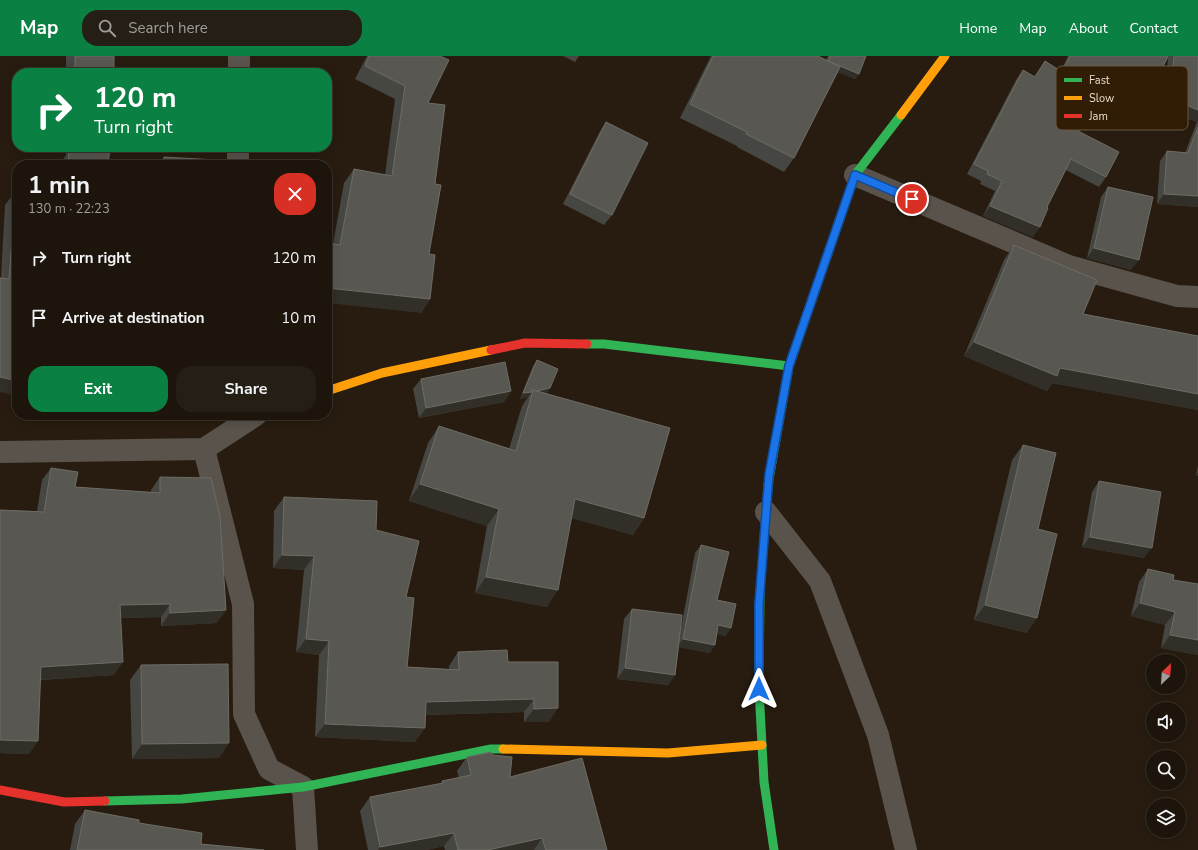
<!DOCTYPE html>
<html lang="en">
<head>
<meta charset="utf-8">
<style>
	:root { --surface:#1d150b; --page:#251e14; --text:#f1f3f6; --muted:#a09f9d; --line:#3b342c; --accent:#0b8043 }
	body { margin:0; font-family:"Nunito Sans",sans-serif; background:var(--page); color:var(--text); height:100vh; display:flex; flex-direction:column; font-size:15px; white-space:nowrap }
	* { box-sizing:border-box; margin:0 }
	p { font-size:13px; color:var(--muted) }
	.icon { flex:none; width:22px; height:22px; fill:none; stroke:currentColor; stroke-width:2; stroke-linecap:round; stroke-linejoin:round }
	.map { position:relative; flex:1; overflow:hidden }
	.side { position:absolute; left:12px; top:104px; width:320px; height:260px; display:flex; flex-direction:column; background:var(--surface); border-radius:16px; box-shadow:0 2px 10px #0003,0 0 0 1px var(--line) }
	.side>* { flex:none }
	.hud { position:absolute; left:12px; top:12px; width:320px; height:84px; border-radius:16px; box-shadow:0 2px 10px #0003,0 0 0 1px var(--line); background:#0b8043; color:#fff; overflow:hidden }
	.needle { width:26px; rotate:25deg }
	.buttons { position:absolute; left:1146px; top:598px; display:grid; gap:8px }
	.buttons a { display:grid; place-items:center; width:40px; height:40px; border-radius:50%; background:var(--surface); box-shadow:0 2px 10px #0003,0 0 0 1px var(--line); font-size:20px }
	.pin { position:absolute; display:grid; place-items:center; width:34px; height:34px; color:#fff; margin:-17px; border:2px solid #fff; border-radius:50%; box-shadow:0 1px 4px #0007 }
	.me { position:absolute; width:44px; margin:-22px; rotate:0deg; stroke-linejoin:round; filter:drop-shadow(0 0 3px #0008) }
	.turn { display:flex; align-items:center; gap:14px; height:84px; padding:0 16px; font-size:18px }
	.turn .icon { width:52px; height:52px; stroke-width:2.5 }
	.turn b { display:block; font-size:28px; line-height:34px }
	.round { display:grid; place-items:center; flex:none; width:42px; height:42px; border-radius:16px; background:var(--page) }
	.head { display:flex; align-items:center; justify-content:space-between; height:68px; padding:0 16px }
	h1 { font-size:24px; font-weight:700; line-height:30px }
	.button { display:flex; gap:8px; margin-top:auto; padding:8px 16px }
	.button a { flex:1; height:46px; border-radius:16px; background:var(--accent); color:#fff; font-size:16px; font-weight:700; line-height:46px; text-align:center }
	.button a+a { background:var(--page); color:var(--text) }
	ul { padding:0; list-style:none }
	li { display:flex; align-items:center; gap:12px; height:60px; padding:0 16px }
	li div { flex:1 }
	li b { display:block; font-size:15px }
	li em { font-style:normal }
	header { display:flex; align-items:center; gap:24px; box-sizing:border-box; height:56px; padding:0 20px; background:var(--accent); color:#fff }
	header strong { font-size:19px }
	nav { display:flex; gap:22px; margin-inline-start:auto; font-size:14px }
	.search { width:280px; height:36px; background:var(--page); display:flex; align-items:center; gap:10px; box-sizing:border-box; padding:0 14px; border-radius:16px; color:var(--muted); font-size:15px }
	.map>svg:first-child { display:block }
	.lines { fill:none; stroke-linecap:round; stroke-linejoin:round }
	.street { stroke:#59534c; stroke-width:22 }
	.fast { stroke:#30b455; stroke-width:9 }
	.slow { stroke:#ff9f0a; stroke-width:9 }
	.jam { stroke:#e5322d; stroke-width:9 }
	.wall { fill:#464742 }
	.shaded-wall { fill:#322f28 }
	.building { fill:#585752; stroke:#6e6c65 }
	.route-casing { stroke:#114b97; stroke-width:10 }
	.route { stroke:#1a73e8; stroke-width:7 }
	.key { fill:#311d05; stroke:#685641; stroke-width:1 }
	.key-label { font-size:11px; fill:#e9dbce }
</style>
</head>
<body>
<header>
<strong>Map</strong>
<div class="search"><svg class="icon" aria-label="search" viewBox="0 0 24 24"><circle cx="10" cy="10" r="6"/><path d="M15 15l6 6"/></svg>Search here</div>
<nav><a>Home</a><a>Map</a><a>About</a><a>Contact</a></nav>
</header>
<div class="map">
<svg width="1198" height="794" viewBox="0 0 1198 794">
	<rect width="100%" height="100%" fill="#271c0f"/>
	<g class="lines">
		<g class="street">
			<polyline points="239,17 239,0"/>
			<polyline points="238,109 238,91"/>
			<polyline points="855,119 1069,210 1177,240 1198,241"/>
			<polyline points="204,393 243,548 244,658 269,713 303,731 307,794"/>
			<polyline points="0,396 204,393 256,359"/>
			<polyline points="766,456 820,525 878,679 906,794"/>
		</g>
		<g class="fast">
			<polyline points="587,288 604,288 789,310"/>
			<polyline points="768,429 789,310 855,119 901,59"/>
			<polyline points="760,536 759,633 764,726 774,794"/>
			<polyline points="105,745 182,743 303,731 491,693 503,693"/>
		</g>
		<g class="slow">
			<polyline points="901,59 945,0"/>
			<polyline points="327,335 382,317 491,294"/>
			<polyline points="503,693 668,697 762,689"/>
		</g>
		<g class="jam">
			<polyline points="491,294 525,287 587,288"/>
			<polyline points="760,536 768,429"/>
			<polyline points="0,734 64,746 105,745"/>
		</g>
	</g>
	<g class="wall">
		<rect x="66" y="0" width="48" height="17"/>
		<polygon points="367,0 440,0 428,47 435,128 429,198 430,243 421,257 333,188 344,127 354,113 385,119 395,43 355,23"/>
		<polygon points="563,0 579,0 575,6"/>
		<polygon points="711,0 818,0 826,4 828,0 866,0 859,18 855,23 838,16 794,102 784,116 737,91 737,90 680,62"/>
		<polygon points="1068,0 1198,0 1198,151 1157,148 1160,105 1167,95 1185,97 1197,66 1164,53 1168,2 1144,45 1105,29 1078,75 1106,121 1099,131 1066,114 1047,151 1033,181 983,160 995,135 980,128 981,125 967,118 1016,24 1023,14 1034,21 1045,5 1061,15"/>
		<polygon points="606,66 612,159 604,169 563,148 599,77"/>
		<polygon points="66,91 110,91 108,109 60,109 60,108 66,99"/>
		<polygon points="164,101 217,109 158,109"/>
		<polygon points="1108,131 1131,214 1087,202 1101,141"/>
		<polygon points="15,136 17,340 1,222 5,149"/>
		<polygon points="1014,189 1083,258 1198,280 1198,354 1052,327 1047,335 964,300 1004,204"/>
		<polygon points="537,304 546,338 644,462 633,479 572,462 547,551 475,537 487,470 409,445 428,387 439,370 509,393 522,350 528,341 520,343 533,310"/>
		<polygon points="421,323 511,335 504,346 419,362 413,333"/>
		<polygon points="1023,389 1027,577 974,564 1012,404"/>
		<polygon points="1198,410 1198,420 1196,419"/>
		<polygon points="51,412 75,431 151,436 151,434 160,421 217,567 161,570 161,561 121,562 114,619 40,624 29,698 0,697 0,454 37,455 42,424"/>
		<polygon points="1099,425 1144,502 1082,491 1092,436"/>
		<polygon points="284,441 376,474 406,541 407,611 449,613 449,610 458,596 508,606 558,606 549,666 524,666 524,656 426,659 415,686 315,681 319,599 296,596 304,514 273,512 274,455"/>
		<polygon points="701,489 717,544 726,580 717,578 710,597 679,591 675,619 668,629 617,623 624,563 632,553 681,572 695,497"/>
		<polygon points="1148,513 1173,524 1198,528 1198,599 1161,592 1165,569 1131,560 1139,526"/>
		<polygon points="141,609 219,702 132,703 130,624"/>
		<polygon points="492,699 510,721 607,794 445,794 444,790 426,794 368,794 360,755 370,741 441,728 442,725 459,722 457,715 467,701"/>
		<polygon points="85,754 139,767 201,788 264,794 70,794 75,768"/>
	</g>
	<g class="shaded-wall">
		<polygon points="828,5 859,18 855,23 824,10"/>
		<polygon points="1111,19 1151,35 1144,45 1104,29"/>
		<polygon points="1171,43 1198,54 1198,65 1197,66 1164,53"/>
		<polygon points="1164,138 1198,140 1198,151 1157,148"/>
		<polygon points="990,150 1040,171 1033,181 983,160"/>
		<polygon points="1094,192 1139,204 1131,214 1087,202"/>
		<polygon points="327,232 430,243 421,257 327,247"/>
		<polygon points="974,286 1060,312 1198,338 1198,354 1052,327 1047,335 964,300"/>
		<polygon points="0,321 17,325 17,340 0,336"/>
		<polygon points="550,332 547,338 533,336"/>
		<polygon points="511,335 504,346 419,362 426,352"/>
		<polygon points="532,336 528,341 520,343 523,337"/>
		<polygon points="1198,416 1198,420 1196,419"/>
		<polygon points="420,428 499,453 487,470 409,445"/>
		<polygon points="575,443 644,462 633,479 564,460"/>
		<polygon points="1090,481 1152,492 1144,502 1082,491"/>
		<polygon points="282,499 314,500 304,514 273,512"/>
		<polygon points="486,521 558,534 547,551 475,537"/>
		<polygon points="1140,547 1175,556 1165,569 1131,560"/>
		<polygon points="170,548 161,561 111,562 120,549"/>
		<polygon points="985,549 1037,562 1027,577 974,564"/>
		<polygon points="226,554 217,567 161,570 170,557"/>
		<polygon points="718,569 731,572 726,580 713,577"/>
		<polygon points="1170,579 1198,584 1198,599 1161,592"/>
		<polygon points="306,583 329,585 319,599 296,596"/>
		<polygon points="683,583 715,589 710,597 677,591"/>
		<polygon points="123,606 114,619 32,624 41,611"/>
		<polygon points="625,612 675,619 668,629 617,623"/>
		<polygon points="534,643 524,656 417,659 426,646"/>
		<polygon points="558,652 549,666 524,666 534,653"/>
		<polygon points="325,668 425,672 415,686 315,681"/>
		<polygon points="0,684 38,685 29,698 0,697"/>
		<polygon points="229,687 219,702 132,703 142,688"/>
		<polygon points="454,777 444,790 426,794 378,794 380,791"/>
		<polygon points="542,782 534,794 488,794"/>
	</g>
	<g class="building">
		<rect x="75" y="0" width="39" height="17"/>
		<polygon points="369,0 440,0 449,4 428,47 445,49 435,128 441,129 429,198 435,199 430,243 327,232 327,187 340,189 354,113 392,120 405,30 365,10"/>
		<polygon points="713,0 818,0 840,11 794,102 746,78 747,76 690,48"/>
		<polygon points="830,0 866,0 859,18 828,5"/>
		<polygon points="1070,0 1168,0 1151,35 1111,19 1078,75 1119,96 1106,121 1071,103 1047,151 1048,152 1040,171 990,150 1002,125 987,118 988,115 974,108 1023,14 1035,21 1045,5 1062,16"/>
		<polygon points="1174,0 1198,0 1198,54 1171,43"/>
		<polygon points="606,66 648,87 612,159 570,138"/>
		<polygon points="1198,71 1198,140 1164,138 1167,95 1188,97"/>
		<polygon points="75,91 110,91 108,109 68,109 69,95 75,95"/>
		<polygon points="164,101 217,104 217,109 163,109"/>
		<polygon points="1108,131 1153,141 1139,204 1094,192"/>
		<polygon points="15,136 17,136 17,325 0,321 0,222 9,223"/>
		<polygon points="1014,189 1097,224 1083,258 1198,280 1198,338 1060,312 1057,320 974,286"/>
		<polygon points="537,304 558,313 550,332 537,335 533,334 532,336 523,337"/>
		<polygon points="505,306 511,335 426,352 421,323"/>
		<polygon points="533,334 670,372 644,462 575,443 558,534 486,521 499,453 420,428 439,370 516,395"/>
		<polygon points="1023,389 1056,397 1038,473 1057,478 1037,562 985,549"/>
		<polygon points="51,412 78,416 75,431 160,437 160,421 211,422 220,460 226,554 170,557 170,548 120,549 123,606 41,611 38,685 0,684 0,454 44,456"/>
		<polygon points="1099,425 1161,436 1152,492 1090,481"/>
		<polygon points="284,441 377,445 376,474 419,485 406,541 414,542 407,611 459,614 458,596 507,594 508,606 558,606 558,652 534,653 534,643 426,646 425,672 325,668 329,585 306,583 314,500 282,499"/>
		<polygon points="701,489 729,496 717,544 736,548 731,572 718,569 715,589 683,583"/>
		<polygon points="1148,513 1174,519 1173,524 1198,528 1198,584 1170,579 1175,556 1140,547"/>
		<polygon points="632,553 682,559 675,619 625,612"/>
		<polygon points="228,608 229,687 142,688 141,609"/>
		<polygon points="491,696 492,699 512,701 510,721 582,702 607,794 546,794 542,782 488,794 458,794 454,777 380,791 370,741 443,727 442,725 471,719 467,701"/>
		<polygon points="85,754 139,764 139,767 202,777 201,788 264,794 77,794"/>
	</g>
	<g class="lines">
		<defs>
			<polyline id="route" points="759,633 759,548 769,419 789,310 855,119 912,143"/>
		</defs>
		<use href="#route" class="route-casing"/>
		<use href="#route" class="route"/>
	</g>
	<rect x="1056" y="10" width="132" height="64" rx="6" class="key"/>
	<rect x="1064" y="22" width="18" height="4" fill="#30b455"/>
	<rect x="1064" y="40" width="18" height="4" fill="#ff9f0a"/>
	<rect x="1064" y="58" width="18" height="4" fill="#e5322d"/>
	<g class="key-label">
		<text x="1089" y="28">Fast</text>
		<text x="1089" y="46">Slow</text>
		<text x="1089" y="64">Jam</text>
	</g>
</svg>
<div class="buttons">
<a><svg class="needle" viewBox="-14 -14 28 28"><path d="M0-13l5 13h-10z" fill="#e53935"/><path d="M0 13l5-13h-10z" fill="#a09f9d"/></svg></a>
<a><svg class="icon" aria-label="sound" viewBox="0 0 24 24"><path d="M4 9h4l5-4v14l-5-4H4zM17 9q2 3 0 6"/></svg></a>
<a><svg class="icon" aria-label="search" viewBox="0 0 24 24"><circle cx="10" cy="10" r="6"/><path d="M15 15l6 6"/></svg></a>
<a><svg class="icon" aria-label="layers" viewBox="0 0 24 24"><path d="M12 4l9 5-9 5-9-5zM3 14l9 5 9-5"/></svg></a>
</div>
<div class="pin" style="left:912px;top:143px;background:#d93025"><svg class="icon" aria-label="arrive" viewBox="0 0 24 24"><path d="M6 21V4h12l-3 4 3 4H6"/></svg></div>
<svg class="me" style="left:759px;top:633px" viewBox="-20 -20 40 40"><path d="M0-17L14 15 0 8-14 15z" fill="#1a73e8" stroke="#fff" stroke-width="4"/></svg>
<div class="hud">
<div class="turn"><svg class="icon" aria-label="right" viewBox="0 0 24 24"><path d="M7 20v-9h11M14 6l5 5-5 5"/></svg><div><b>120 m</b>Turn right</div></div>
</div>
<section class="side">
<div class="head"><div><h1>1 min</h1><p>130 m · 22:23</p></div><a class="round" style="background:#d93025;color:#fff"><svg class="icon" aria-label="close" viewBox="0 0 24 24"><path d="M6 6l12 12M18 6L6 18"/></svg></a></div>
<ul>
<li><svg class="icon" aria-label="right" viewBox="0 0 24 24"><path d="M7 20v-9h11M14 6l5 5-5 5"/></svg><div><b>Turn right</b></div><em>120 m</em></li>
<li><svg class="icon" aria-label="arrive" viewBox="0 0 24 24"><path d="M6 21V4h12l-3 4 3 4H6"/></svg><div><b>Arrive at destination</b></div><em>10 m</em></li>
</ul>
<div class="button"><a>Exit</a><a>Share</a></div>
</section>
</div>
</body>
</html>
